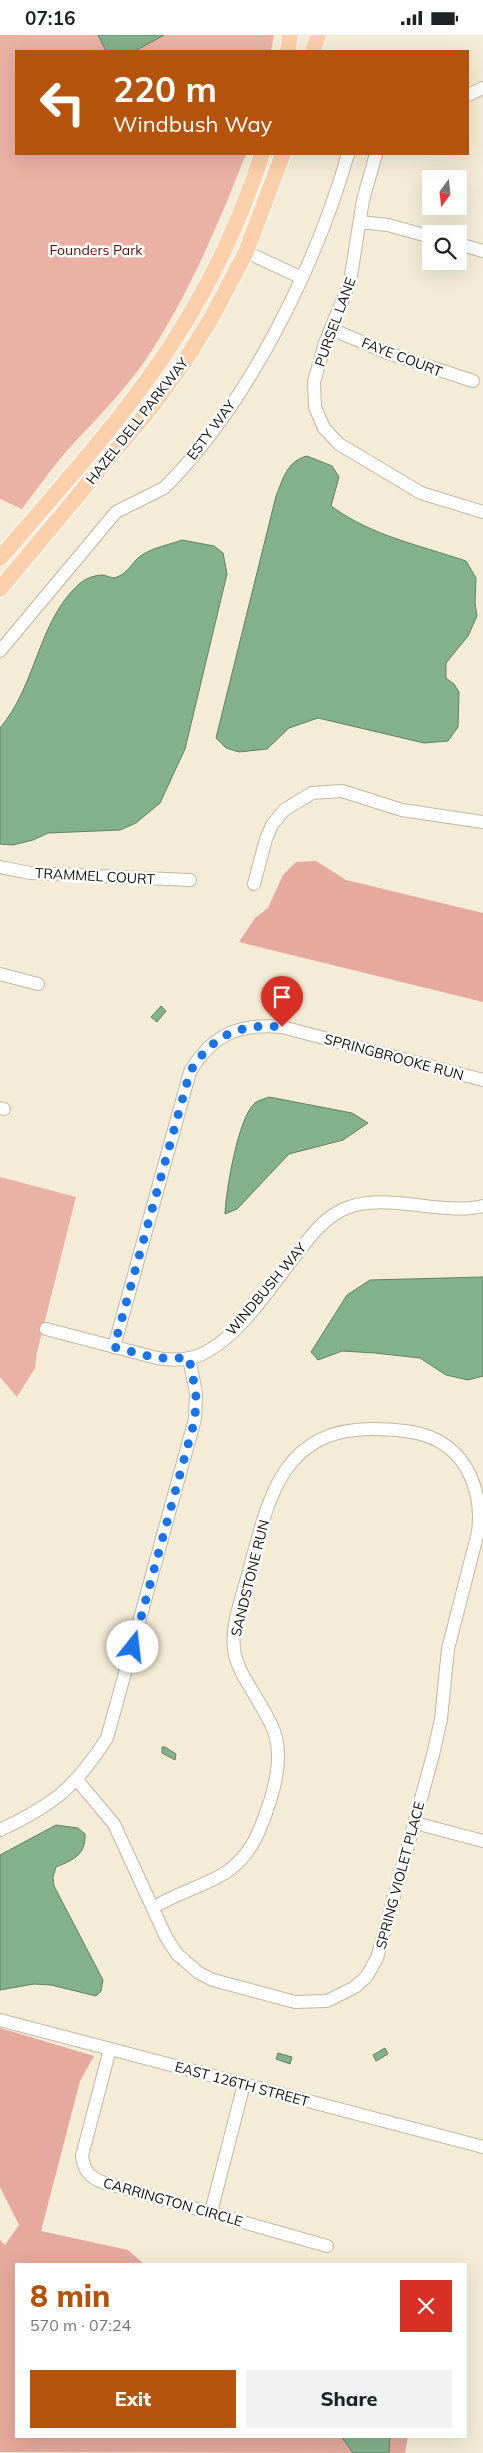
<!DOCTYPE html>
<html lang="en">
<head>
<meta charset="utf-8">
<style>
	:root { --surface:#fff; --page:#f2f2f2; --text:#202124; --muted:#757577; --accent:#b45309 }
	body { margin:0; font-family:Mulish,sans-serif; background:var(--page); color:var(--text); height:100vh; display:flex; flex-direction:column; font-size:19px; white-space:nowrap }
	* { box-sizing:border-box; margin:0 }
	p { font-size:16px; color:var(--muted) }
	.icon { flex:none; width:28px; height:28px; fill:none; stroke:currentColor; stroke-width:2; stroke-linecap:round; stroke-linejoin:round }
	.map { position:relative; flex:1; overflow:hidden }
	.details { position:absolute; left:15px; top:2228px; width:452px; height:175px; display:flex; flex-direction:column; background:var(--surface); border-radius:0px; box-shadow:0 5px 20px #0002 }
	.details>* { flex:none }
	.guide { position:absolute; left:15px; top:15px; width:454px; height:105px; border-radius:0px; box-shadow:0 5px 20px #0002; background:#b45309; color:#fff; overflow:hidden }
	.needle { width:32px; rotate:195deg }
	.fabs { position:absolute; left:422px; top:135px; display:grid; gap:10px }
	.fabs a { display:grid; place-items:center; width:45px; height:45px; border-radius:0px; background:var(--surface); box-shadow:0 5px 20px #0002; font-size:25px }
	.pin { position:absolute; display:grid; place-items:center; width:42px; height:42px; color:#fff; margin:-51px -21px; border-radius:50% 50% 50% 0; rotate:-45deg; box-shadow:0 0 5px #0007 }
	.pin .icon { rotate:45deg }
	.me { position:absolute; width:55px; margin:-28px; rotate:16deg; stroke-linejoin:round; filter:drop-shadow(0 0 4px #0008) }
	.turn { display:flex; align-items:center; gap:18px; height:105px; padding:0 15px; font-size:22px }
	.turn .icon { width:65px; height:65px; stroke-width:2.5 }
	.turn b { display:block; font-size:35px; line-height:42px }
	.round { display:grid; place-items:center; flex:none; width:52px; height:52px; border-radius:0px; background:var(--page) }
	.summary { display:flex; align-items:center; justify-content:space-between; height:85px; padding:0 15px }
	h1 { font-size:30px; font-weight:800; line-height:38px; color:var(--accent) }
	.action { display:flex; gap:10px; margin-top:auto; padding:10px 15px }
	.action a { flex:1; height:58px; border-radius:0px; background:var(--accent); color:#fff; font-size:20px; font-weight:800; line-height:58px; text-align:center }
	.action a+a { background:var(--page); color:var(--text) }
	.status { display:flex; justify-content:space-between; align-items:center; height:35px; padding:0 25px; background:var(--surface); direction:ltr }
	.status svg { height:14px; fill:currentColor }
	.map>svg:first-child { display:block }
	.green { fill:#eab1a5 }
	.forest { fill:#e5a99d }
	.water { fill:#83b18b; stroke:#618064 }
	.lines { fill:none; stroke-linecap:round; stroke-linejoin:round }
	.minor-casing { stroke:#c0b8a3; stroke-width:14 }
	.major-casing { stroke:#fff; stroke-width:18 }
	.minor { stroke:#fff; stroke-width:12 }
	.major { stroke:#fbd0aa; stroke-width:16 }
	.route { stroke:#1a73e8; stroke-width:9; stroke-dasharray:0 16.2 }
	.labels { text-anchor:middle; stroke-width:5; stroke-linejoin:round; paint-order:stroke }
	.park-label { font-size:14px; fill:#540d05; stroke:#fff }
	.street-label { font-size:14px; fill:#120f08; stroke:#fff }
</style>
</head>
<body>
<div class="status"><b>07:16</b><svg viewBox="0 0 49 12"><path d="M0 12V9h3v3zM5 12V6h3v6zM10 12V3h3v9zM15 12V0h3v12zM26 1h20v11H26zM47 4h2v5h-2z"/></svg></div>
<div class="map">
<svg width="483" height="2418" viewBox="0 0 483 2418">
	<rect width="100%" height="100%" fill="#f4ecd6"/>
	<g class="green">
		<path d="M0,0H274L271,16H16V119H246C218,190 187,264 144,327C120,361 91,389 64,419C49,437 36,455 22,474L0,464Z"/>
		<polygon points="0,1142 76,1162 37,1317 35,1333 17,1362 0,1342"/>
	</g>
	<g class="forest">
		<polygon points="316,826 346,845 483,878 483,967 239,907 255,883 268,873 283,840 296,827"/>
		<polygon points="0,1993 94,2021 80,2046 41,2196 128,2215 144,2229 16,2229 16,2401 408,2401 405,2418 0,2417 0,2205 5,2210 19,2190 0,2152"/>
	</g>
	<g class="water">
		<polygon points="98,0 164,0 135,16 106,16"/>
		<path d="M307,421L332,431L339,442L331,471C372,501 419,510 466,526L476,543L475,568L477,581L468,601L446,628V643L454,649L459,657L458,692L448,706L424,708L318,683L289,693L267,714L239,717L226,713L216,703L276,461C283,444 287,426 307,421Z"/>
		<path d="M182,505L214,511L223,518L227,539L185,714L160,768L136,788L120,795L48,798L33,805L13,810L0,809V693C36,651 38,587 78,550C84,544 94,540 103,540C108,541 112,544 117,542C129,538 133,525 142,520C154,512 169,510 182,505Z"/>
		<polygon points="161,971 166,976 157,987 151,982"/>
		<path d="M269,1062L352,1078L368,1088L343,1105L289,1119L237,1174L225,1179C226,1156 238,1082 255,1068C258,1065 265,1064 269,1062Z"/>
		<polygon points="483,1242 483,1341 468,1345 446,1340 420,1323 375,1318 342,1316 318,1325 311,1317 347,1260 370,1245"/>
		<polygon points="162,1712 165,1712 176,1719 175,1725 162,1718"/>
		<path d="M56,1790L78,1793L85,1799C86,1820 73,1825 56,1832L53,1842L54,1851L103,1945L101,1956L96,1961L51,1950L34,1949L0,1955V1820Z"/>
		<polygon points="385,2013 388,2019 376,2026 373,2020"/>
		<polygon points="278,2018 292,2022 290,2029 276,2024"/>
		<polygon points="343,2401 390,2401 389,2418 353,2418 343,2404"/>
	</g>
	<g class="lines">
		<defs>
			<g id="minor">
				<polyline points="468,60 483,53"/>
				<polyline points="376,119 363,165 350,247 325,308 314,347 315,372 324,393 339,409 421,458 483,477"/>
				<polyline points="360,187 388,190 431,202"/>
				<polyline points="459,209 483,216"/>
				<polyline points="246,217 302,243"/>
				<polyline points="331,294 388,318 473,346"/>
				<path d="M0,616L116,477L164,453L170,447C251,363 316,230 348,119"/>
				<polyline points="0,832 30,838 190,845"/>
				<polyline points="254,849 266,804 272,790 284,775 312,758 342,756 402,775 483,787"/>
				<polyline points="0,939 38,949"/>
				<polyline points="0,1073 4,1074"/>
				<path d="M46,1294L157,1323C174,1326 193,1325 208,1316C245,1295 275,1245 302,1212C313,1198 326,1182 344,1174C385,1156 439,1181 483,1171"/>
				<path d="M114,1312L190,1037C212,999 240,988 282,992L483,1045"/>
				<path d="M77,1745L114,1789L166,1902L177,1919L199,1938L213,1945L295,1967L327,1966L355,1952L367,1941L377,1923L433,1720L441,1684L448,1614L478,1497C483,1458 468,1417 430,1402C412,1395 390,1394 371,1394C281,1394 268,1466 249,1536C243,1560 231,1588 234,1614C236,1632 248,1648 257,1664C264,1676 273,1689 276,1703C283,1731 270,1770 259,1796C236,1850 195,1846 153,1873"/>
				<polyline points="415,1788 483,1806"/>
				<path d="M0,1795C53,1770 75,1753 107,1703L195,1384L196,1358L189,1323"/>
				<polyline points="0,1985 483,2112"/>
				<path d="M110,2014L82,2121C84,2135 89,2142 102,2147L327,2211"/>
				<polyline points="211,2177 244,2049"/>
			</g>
			<g id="major">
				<polyline points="288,16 290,0"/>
				<polyline points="313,16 318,0"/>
				<path d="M0,523C60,453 123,384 173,307C211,248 241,185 262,119"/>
				<polyline points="0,554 150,374 183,329 212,282 246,217 283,119"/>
			</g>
		</defs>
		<use href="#minor" class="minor-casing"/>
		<use href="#major" class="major-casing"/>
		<use href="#minor" class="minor"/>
		<use href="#major" class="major"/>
	</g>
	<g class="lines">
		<path class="route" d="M133,1612L195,1384L196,1358L189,1323H156L114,1312L190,1037C212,1000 240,988 282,992"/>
	</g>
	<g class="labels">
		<g class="park-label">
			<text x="96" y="220">Founders Park</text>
		</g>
		<g class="street-label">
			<text transform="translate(335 287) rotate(-70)" y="5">PURSEL LANE</text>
			<text transform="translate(402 322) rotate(21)" y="5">FAYE COURT</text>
			<text transform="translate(137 386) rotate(-52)" y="5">HAZEL DELL PARKWAY</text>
			<text transform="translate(211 395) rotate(-53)" y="5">ESTY WAY</text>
			<text transform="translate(95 841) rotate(3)" y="5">TRAMMEL COURT</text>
			<text transform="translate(394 1022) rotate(15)" y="5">SPRINGBROOKE RUN</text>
			<text transform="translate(266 1254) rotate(-50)" y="5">WINDBUSH WAY</text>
			<text transform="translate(250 1543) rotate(-76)" y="5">SANDSTONE RUN</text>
			<text transform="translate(400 1840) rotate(-75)" y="5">SPRING VIOLET PLACE</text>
			<text transform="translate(242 2049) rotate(15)" y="5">EAST 126TH STREET</text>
			<text transform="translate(173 2167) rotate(16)" y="5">CARRINGTON CIRCLE</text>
		</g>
	</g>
</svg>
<div class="fabs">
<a><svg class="needle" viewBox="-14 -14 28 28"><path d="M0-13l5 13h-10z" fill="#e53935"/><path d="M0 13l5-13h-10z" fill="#757577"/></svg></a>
<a><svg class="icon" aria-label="search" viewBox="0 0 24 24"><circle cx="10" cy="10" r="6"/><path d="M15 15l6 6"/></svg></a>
</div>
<div class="pin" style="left:282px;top:992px;background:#d93025"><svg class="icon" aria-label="arrive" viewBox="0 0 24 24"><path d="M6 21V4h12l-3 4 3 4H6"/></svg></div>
<svg class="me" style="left:133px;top:1612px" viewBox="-20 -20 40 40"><circle r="19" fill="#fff"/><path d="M0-13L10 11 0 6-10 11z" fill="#1a73e8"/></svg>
<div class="guide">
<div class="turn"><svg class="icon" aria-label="left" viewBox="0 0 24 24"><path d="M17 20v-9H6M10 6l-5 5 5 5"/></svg><div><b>220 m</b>Windbush Way</div></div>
</div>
<section class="details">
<div class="summary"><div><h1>8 min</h1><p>570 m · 07:24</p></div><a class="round" style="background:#d93025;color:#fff"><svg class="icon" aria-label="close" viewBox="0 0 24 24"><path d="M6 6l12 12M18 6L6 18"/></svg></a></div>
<div class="action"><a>Exit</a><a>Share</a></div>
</section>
</div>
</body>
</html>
